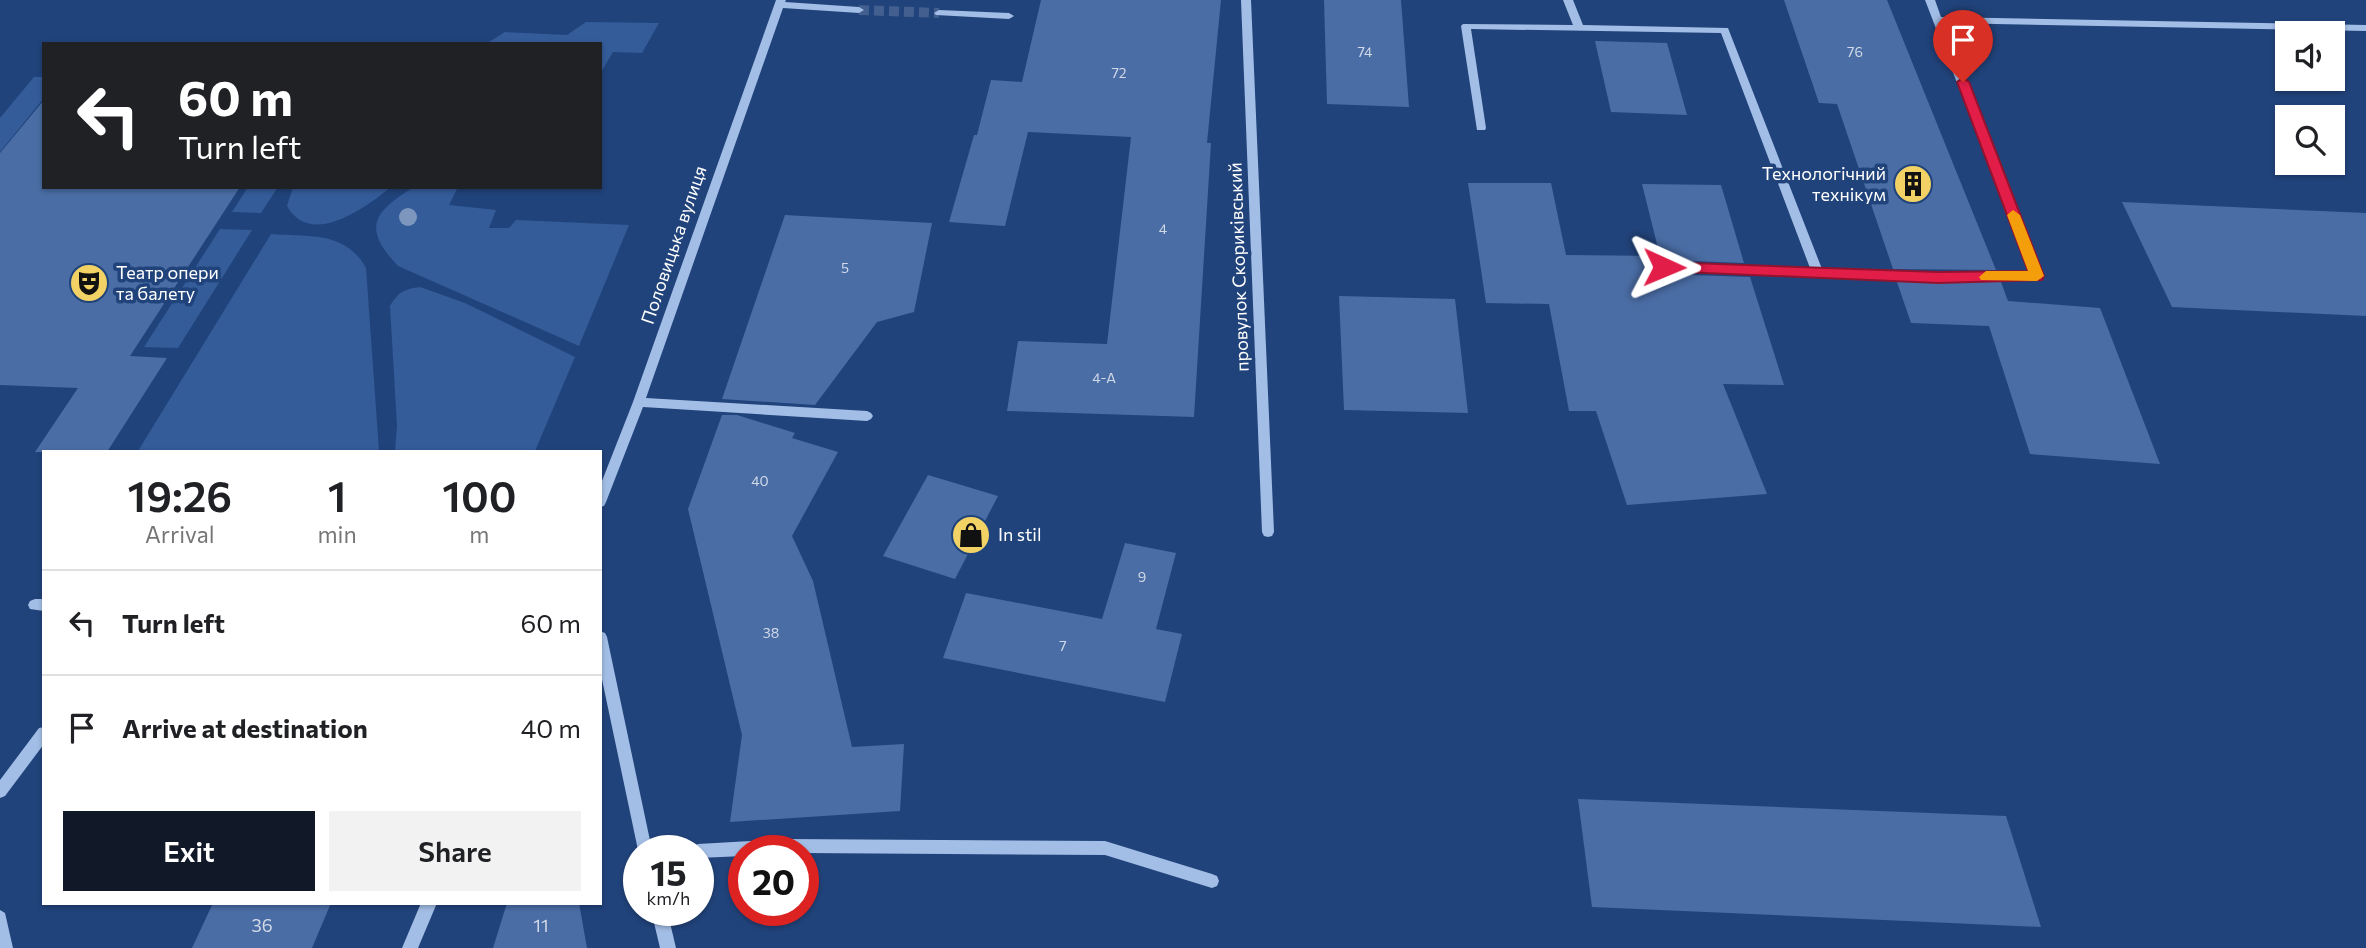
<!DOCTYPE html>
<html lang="en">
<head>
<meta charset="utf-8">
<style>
	:root { --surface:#fff; --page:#f2f2f2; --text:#202124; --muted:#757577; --line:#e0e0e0; --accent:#111827 }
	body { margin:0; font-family:Commissioner,sans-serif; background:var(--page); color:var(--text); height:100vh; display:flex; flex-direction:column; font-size:26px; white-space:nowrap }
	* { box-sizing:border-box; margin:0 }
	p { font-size:23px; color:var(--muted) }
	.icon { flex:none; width:38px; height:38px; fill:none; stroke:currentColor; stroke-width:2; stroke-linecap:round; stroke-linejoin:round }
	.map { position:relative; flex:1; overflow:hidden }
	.panel { position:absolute; left:42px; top:450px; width:560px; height:455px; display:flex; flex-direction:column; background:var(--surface); border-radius:0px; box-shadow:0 2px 5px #0004 }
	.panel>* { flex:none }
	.banner { position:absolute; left:42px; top:42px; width:560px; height:147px; border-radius:0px; box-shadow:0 2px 5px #0004; background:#202124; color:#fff; overflow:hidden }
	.tools { position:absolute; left:2275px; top:21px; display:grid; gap:14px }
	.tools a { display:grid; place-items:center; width:70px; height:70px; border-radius:0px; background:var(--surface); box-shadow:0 2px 5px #0004; font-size:35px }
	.speed { position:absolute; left:623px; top:835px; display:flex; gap:14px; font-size:35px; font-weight:700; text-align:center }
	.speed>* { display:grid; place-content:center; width:91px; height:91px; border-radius:50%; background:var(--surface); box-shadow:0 2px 5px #0004; line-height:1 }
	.speed small { font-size:18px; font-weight:400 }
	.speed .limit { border:10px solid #d22; background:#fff; color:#111 }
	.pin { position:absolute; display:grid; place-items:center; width:60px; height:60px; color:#fff; margin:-72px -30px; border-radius:50% 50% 50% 0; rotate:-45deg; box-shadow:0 0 7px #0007 }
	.pin .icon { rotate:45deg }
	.me { position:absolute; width:77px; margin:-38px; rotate:91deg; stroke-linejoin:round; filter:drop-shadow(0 0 5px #0008) }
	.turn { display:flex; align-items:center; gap:24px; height:147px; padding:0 21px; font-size:32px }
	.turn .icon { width:91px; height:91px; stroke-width:2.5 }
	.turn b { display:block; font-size:49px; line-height:60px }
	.eta { display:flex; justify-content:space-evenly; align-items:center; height:119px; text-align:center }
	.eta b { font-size:42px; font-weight:600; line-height:49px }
	.button { display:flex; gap:14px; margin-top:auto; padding:14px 21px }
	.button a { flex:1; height:80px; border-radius:0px; background:var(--accent); color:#fff; font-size:28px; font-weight:600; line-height:80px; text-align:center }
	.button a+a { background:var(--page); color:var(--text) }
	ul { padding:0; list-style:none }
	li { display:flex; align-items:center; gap:21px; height:105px; padding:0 21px; border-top:2px solid var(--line) }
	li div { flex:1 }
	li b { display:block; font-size:26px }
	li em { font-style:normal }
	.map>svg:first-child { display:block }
	.green { fill:#345c99 }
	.building { fill:#4a6da5 }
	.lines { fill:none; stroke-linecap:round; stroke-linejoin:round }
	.minor-tunnel { stroke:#425f8f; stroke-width:10; stroke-dasharray:10 5; stroke-linecap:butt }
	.minor { fill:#a3bee6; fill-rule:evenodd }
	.tree { fill:#7c96be }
	.route { fill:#e11d48; stroke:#92132f; stroke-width:2 }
	.slow { fill:#f59e0b }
	.labels { text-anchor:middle; stroke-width:7; stroke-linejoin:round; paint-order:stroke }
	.number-label { font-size:14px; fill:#d2dae8 }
	.poi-label { font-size:18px; fill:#fff; stroke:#21437b; text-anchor:start }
	.street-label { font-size:18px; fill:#fff; stroke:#21437b }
	.near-number-label { font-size:18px; fill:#d2dae8 }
</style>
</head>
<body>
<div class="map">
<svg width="2366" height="948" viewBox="0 0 2366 948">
	<rect width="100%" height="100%" fill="#21437b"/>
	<g class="green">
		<polygon points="586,22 659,23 642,53 613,52 600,74 600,44 486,44 505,32 567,35"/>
		<polygon points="34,77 44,77 44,98 0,152 0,118"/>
		<polygon points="248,187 278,187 261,213 232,212"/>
		<path d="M293,187H391C365,208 311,248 287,206Z"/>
		<path d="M414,187H458L449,205L496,210L489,228H509L516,220L629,225L579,346L398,266C362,228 373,212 414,187Z"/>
		<polygon points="220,229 252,230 178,348 144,347"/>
		<path d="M271,234C309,237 346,231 366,268L379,451H138Z"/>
		<path d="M420,287L465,303L575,357L535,451H395L397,426L390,306C398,292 405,289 420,287Z"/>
	</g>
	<g class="building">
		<polygon points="1041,0 1221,0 1207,143 1211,143 1194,417 1007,411 1018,341 1107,344 1131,137 1028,132 1005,226 949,222 974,135 977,135 991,80 1022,82"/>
		<polygon points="1324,0 1401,0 1409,107 1327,104"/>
		<polygon points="1784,0 1887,0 1996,270 1893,269 1837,104 1819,103"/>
		<polygon points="1595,41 1667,43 1687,115 1611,112"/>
		<polygon points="44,100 44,187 240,187 130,356 167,358 107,452 35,452 78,388 0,385 0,153"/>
		<polygon points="1468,183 1551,183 1566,255 1660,256 1642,184 1721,185 1744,263 1664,260 1656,267 1664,274 1750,277 1784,385 1723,384 1767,494 1627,505 1596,411 1569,411 1549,304 1486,303"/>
		<polygon points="2122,202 2366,213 2366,316 2172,307"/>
		<polygon points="785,215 932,223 914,312 877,322 815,405 722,399"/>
		<polygon points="1897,282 2001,282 2008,301 2100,308 2160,464 2030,454 1989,326 1911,323"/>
		<polygon points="1339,296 1455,299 1468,413 1344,410"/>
		<polygon points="722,415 737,415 795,433 792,438 838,452 792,536 813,581 852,747 904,744 900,811 730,822 742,735 688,509"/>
		<polygon points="928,475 998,496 955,579 883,556"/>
		<polygon points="1125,543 1176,553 1156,629 1182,634 1165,702 943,658 966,593 1102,619"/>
		<polygon points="1578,799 2006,816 2041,927 1592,907"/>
		<polygon points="213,903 331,903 312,948 192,948"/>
		<polygon points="507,903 579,903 587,948 493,948"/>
	</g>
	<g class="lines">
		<polyline class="minor-tunnel" points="859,10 939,13"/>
		<g class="minor">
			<polygon points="776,0 786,0 785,2 859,7 864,10 859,13 783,8 646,398 867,411 871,413 873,416 871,419 867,421 643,407 606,502 604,506 600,507 600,486 633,402"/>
			<polygon points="1241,0 1251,0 1274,532 1272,536 1268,537 1264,536 1262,532"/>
			<polygon points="1563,0 1573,0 1583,25 1728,28 1822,269 1938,273 2030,272 1925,0 1935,0 1941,17 2366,25 2366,31 1944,23 2042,276 2041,279 1938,281 1664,271 1659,267 1664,263 1810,268 1721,33 1471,29 1486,128 1485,130 1477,130 1461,26 1463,24 1573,25"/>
			<polygon points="939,10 1009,13 1014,16 1009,19 936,15 934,13"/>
			<polygon points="35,599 44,599 44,611 30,609 28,605 30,601"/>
			<polygon points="600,631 605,633 607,637 652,850 639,850 639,853 638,850 600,670"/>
			<polygon points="44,727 44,744 5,796 0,798 0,780 39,728"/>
			<polygon points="785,839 1105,841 1212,874 1217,876 1219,881 1217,886 1212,888 1105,855 803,853 803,850 744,850 744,856 698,858 698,850 691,850 693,846 698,844"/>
			<polygon points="421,903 437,903 418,948 402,948"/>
			<polygon points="0,910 5,913 13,948 0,948"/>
			<polygon points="651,910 667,910 676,948 660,948"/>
		</g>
	</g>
	<circle class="tree" cx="408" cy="217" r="9"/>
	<polygon class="route" points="1963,78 1969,82 2044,276 2042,280 1938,283 1659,271 1657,267 1664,262 1938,272 2028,271 1957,82"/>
	<polygon class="slow" points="2013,210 2020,215 2044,276 2037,281 1981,280 1979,277 1986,271 2028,271 2007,215"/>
	<defs>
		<symbol id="building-disc" viewBox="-11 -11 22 22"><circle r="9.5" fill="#f2d265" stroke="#21437b"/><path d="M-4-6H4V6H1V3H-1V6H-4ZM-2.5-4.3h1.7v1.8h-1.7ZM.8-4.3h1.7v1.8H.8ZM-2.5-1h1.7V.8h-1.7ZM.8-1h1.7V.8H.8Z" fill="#111"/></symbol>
		<symbol id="theatre-disc" viewBox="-11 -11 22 22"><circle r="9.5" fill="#f2d265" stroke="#21437b"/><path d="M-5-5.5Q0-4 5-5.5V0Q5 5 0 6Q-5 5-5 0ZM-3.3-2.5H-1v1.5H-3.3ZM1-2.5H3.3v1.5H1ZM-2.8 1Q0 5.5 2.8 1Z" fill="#111"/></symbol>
		<symbol id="shop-disc" viewBox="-11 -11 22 22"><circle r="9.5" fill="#f2d265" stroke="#21437b"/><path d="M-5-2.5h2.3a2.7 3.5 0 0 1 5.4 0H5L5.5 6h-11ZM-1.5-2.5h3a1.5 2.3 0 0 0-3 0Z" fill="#111"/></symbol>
	</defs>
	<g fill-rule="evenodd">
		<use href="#building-disc" x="1891" y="162" width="44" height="44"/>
		<use href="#theatre-disc" x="67" y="261" width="44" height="44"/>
		<use href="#shop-disc" x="949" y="513" width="44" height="44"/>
	</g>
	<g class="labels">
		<g class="number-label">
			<text x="1365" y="57">74</text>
			<text x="1855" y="57">76</text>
			<text x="1119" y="78">72</text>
			<text x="1163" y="234">4</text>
			<text x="845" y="273">5</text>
			<text x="1104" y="383">4-А</text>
			<text x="760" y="486">40</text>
			<text x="1142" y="582">9</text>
			<text x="771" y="638">38</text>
			<text x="1063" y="651">7</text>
		</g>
		<g class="poi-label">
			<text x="1886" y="180" text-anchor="end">Технологічний<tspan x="1886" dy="21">технікум</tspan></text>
			<text x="116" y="279">Театр опери<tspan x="116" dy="21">та балету</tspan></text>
			<text x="998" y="541">In stil</text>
		</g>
		<g class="street-label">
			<text transform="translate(674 245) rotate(-71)" y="6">Половицька вулиця</text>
			<text transform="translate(1239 267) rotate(-92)" y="6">провулок Скориківський</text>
		</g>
		<g class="near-number-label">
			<text x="262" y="932">36</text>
			<text x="541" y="932">11</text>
		</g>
	</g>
</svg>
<div class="tools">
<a><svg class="icon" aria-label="sound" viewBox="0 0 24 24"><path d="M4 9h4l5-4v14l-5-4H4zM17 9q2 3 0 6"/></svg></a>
<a><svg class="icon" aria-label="search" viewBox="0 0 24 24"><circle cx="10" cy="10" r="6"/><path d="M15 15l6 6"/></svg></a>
</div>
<div class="speed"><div>15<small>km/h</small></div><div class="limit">20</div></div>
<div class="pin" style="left:1963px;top:82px;background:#d93025"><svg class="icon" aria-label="arrive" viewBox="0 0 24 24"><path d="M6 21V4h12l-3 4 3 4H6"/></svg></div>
<svg class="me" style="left:1664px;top:267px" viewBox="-20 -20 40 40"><path d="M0-17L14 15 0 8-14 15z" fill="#e11d48" stroke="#fff" stroke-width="4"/></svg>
<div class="banner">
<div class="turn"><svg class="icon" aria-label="left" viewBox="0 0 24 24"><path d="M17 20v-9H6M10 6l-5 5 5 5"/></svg><div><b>60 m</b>Turn left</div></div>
</div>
<section class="panel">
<div class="eta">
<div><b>19:26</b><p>Arrival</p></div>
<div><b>1</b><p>min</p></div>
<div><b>100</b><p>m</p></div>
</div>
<ul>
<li><svg class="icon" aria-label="left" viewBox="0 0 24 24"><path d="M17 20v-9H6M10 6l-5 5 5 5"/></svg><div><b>Turn left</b></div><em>60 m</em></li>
<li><svg class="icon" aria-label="arrive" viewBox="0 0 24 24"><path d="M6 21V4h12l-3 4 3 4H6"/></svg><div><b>Arrive at destination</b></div><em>40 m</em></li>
</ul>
<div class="button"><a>Exit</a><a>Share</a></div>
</section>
</div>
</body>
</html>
